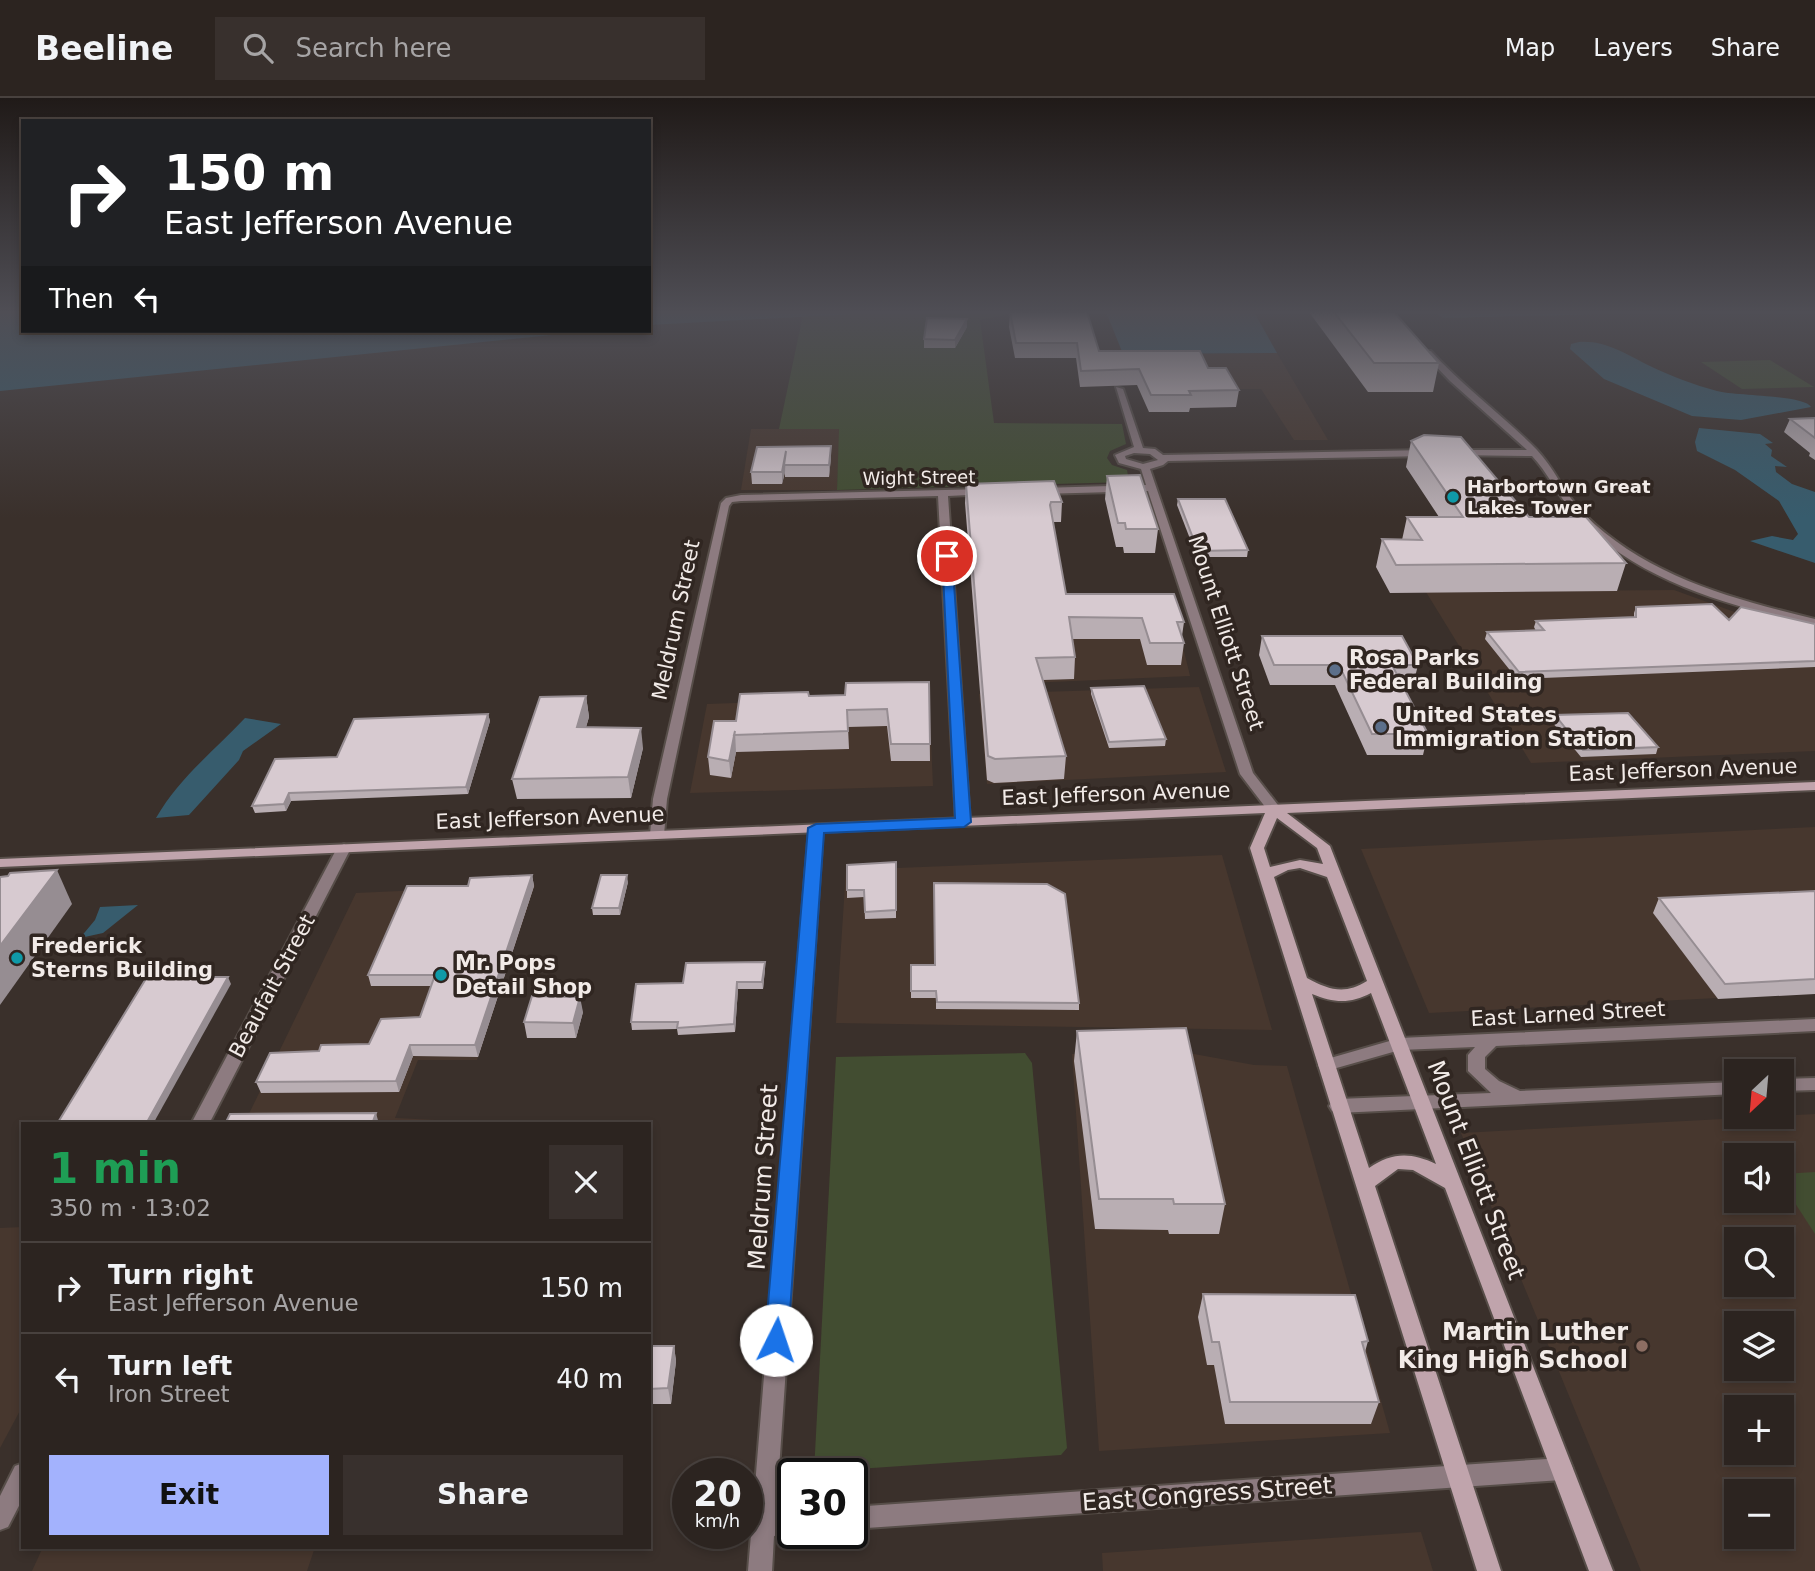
<!DOCTYPE html>
<html lang="en">
<head>
<meta charset="utf-8">
<style>
	:root { --surface:#2c2420; --page:#38302d; --text:#f1f3f6; --muted:#a6a4a5; --line:#48413e; --accent:#a3b2fd }
	body { margin:0; font-family:"DejaVu Sans",sans-serif; background:var(--page); color:var(--text); height:100vh; display:flex; flex-direction:column; font-size:26px; white-space:nowrap }
	* { box-sizing:border-box; margin:0 }
	p { font-size:23px; color:var(--muted) }
	.icon { flex:none; width:38px; height:38px; fill:none; stroke:currentColor; stroke-width:2; stroke-linecap:round; stroke-linejoin:round }
	.map { position:relative; flex:1; overflow:hidden }
	.drawer { position:absolute; left:21px; top:1024px; width:630px; height:427px; display:flex; flex-direction:column; background:var(--surface); border-radius:0px; box-shadow:0 4px 10px #0003,0 0 0 2px var(--line) }
	.drawer>* { flex:none }
	.top-card { position:absolute; left:21px; top:21px; width:630px; height:214px; border-radius:0px; box-shadow:0 4px 10px #0003,0 0 0 2px var(--line); background:#202124; color:#fff; overflow:hidden }
	.needle { width:46px; rotate:206deg }
	.fabs { position:absolute; left:1724px; top:961px; display:grid; gap:14px }
	.fabs a { display:grid; place-items:center; width:70px; height:70px; border-radius:0px; background:var(--surface); box-shadow:0 4px 10px #0003,0 0 0 2px var(--line); font-size:35px }
	.speed { position:absolute; left:672px; top:1360px; display:flex; gap:14px; font-size:35px; font-weight:700; text-align:center }
	.speed>* { display:grid; place-content:center; width:91px; height:91px; border-radius:50%; background:var(--surface); box-shadow:0 4px 10px #0003,0 0 0 2px var(--line); line-height:1 }
	.speed small { font-size:18px; font-weight:400 }
	.speed .limit { border:4px solid #111; border-radius:10px; background:#fff; color:#111 }
	.pin { position:absolute; display:grid; place-items:center; width:60px; height:60px; color:#fff; margin:-30px; border:4px solid #fff; border-radius:50%; box-shadow:0 2px 7px #0007 }
	.me { position:absolute; width:77px; margin:-38px; rotate:4deg; stroke-linejoin:round; filter:drop-shadow(0 0 5px #0008) }
	.turn { display:flex; align-items:center; gap:24px; height:147px; padding:0 28px; font-size:32px }
	.turn .icon { width:91px; height:91px; stroke-width:2.5 }
	.turn b { display:block; font-size:49px; line-height:60px }
	.then { display:flex; align-items:center; height:66px; padding:0 28px; background:#0003; gap:14px; font-size:26px }
	.round { display:grid; place-items:center; flex:none; width:74px; height:74px; border-radius:0px; background:var(--page) }
	.headline { display:flex; align-items:center; justify-content:space-between; height:119px; padding:0 28px }
	h1 { font-size:42px; font-weight:700; line-height:52px; color:#1e9e55 }
	.primary-button { display:flex; gap:14px; margin-top:auto; padding:14px 28px }
	.primary-button a { flex:1; height:80px; border-radius:0px; background:var(--accent); color:#111; font-size:28px; font-weight:700; line-height:80px; text-align:center }
	.primary-button a+a { background:var(--page); color:var(--text) }
	ul { padding:0; list-style:none }
	li { display:flex; align-items:center; gap:21px; height:91px; padding:0 28px; border-top:2px solid var(--line) }
	li div { flex:1 }
	li b { display:block; font-size:26px }
	li em { font-style:normal }
	header { display:flex; align-items:center; gap:42px; box-sizing:border-box; height:98px; padding:0 35px; background:var(--surface); border-bottom:2px solid var(--line) }
	header strong { font-size:33px }
	nav { display:flex; gap:38px; margin-inline-start:auto; font-size:24px }
	.search { width:490px; height:63px; background:var(--page); display:flex; align-items:center; gap:18px; box-sizing:border-box; padding:0 24px; border-radius:0px; color:var(--muted); font-size:26px }
	.map>svg:first-child { display:block }
	.built { fill:#47372e; fill-rule:evenodd }
	.green { fill:#424d31 }
	.water { fill:#375c6d }
	.lines { fill:none; stroke-linecap:round; stroke-linejoin:round }
	.minor-casing { stroke:#574e49; stroke-width:4 }
	.tertiary-casing { stroke:#574e49; stroke-width:4 }
	.secondary-casing { stroke:#574e49; stroke-width:4 }
	.minor { fill:#8d7b80; fill-rule:evenodd }
	.tertiary { fill:#8d7b80; fill-rule:evenodd }
	.secondary { fill:#c0a4ac; fill-rule:evenodd }
	.wall { fill:#b9aeb3 }
	.shaded-wall { fill:#968d92 }
	.building { fill:#d7cad0; stroke:#968d92; stroke-width:2 }
	.route { fill:#1a73e8; stroke:#114b97; stroke-width:2 }
	.culture-dot { fill:#0f9aa8; stroke:#302621; stroke-width:2.5 }
	.service-dot { fill:#5c6f8a; stroke:#302621; stroke-width:2.5 }
	.education-dot { fill:#8d6e63; stroke:#302621; stroke-width:2.5 }
	.labels { text-anchor:middle; stroke-width:7; stroke-linejoin:round; paint-order:stroke }
	.far-street-label { font-size:18px; fill:#f2ebe8; stroke:#302621 }
	.far-poi-label { font-size:18px; font-weight:bold; fill:#f2ebe8; stroke:#302621; text-anchor:start }
	.street-label { font-size:21px; fill:#f2ebe8; stroke:#302621 }
	.poi-label { font-size:21px; font-weight:bold; fill:#f2ebe8; stroke:#302621; text-anchor:start }
	.near-street-label { font-size:24px; fill:#f2ebe8; stroke:#302621 }
	.near-poi-label { font-size:24px; font-weight:bold; fill:#f2ebe8; stroke:#302621; text-anchor:end }
</style>
</head>
<body>
<header>
<strong>Beeline</strong>
<div class="search"><svg class="icon" aria-label="search" viewBox="0 0 24 24"><circle cx="10" cy="10" r="6"/><path d="M15 15l6 6"/></svg>Search here</div>
<nav><a>Map</a><a>Layers</a><a>Share</a></nav>
</header>
<div class="map">
<svg width="1815" height="1473" viewBox="0 0 1815 1473">
	<rect width="100%" height="100%" fill="#3a302b"/>
	<g class="built">
		<polygon points="1277,255 1328,342 1294,342 1261,291 1194,291 1177,256"/>
		<polygon points="751,331 840,331 837,392 741,392"/>
		<polygon points="1674,492 1743,517 1815,535 1815,653 1531,665 1426,494"/>
		<polygon points="1175,516 1190,578 981,587 974,522"/>
		<polygon points="1199,589 1226,674 987,686 979,596"/>
		<polygon points="929,598 933,688 690,695 707,606"/>
		<polygon points="1815,729 1815,895 1429,915 1361,751"/>
		<polygon points="1222,757 1272,932 836,925 846,772"/>
		<polygon points="535,787 477,962 418,962 395,1020 457,1023 456,1025 244,1026 356,795"/>
		<polygon points="1072,956 1194,956 1254,967 1287,968 1390,1335 1099,1353"/>
		<path d="M1815,1016V1473H1641L1461,1035ZM1736,1057H1782V1102H1736ZM1736,1141H1782V1186H1736ZM1736,1225H1782V1270H1736ZM1736,1309H1782V1354H1736ZM1736,1393H1782V1438H1736Z"/>
		<polygon points="23,1129 23,1307 0,1350 0,1130"/>
		<polygon points="1421,1434 1433,1473 1103,1473 1102,1455"/>
		<polygon points="43,1449 315,1449 307,1473 32,1473"/>
	</g>
	<g class="green">
		<polygon points="893,214 1020,214 980,222 994,325 1122,326 1126,346 1110,353 1107,360 1112,367 1127,372 1129,384 837,392 839,331 779,331 803,217"/>
		<polygon points="1770,262 1814,289 1742,291 1701,264"/>
		<polygon points="1025,955 1032,965 1067,1350 1061,1357 814,1374 836,959"/>
		<polygon points="1815,1074 1815,1136 1782,1085 1782,1076"/>
	</g>
	<g class="water">
		<polygon points="0,214 23,214 23,233 591,233 0,293"/>
		<polygon points="649,214 893,214 649,227"/>
		<polygon points="1106,214 1254,214 1277,255 1123,256"/>
		<polygon points="1435,214 1651,214 1653,215 1443,220"/>
		<path d="M1579,244C1606,242 1627,257 1650,268C1671,278 1694,287 1717,293C1735,298 1805,297 1811,309L1741,322L1692,318L1604,281L1570,251L1571,246Z"/>
		<polygon points="1699,330 1760,336 1773,345 1765,346 1772,352 1771,358 1787,369 1775,368 1776,374 1792,386 1815,394 1815,465 1750,443 1772,438 1793,442 1798,436 1779,403 1735,372 1697,353 1695,344"/>
		<path d="M245,620L281,626L243,653L239,662L189,717L156,720C179,680 214,653 245,620Z"/>
		<polygon points="138,807 103,835 80,840 95,822 100,809"/>
	</g>
	<g class="lines">
		<defs>
			<g id="minor">
				<path d="M1425,253H1431C1463,289 1503,317 1537,352C1555,371 1565,397 1584,416C1646,478 1732,501 1815,521V527C1730,508 1638,484 1576,418C1559,400 1549,376 1532,358L1452,357L1450,355L1455,352H1527L1450,283L1425,257Z"/>
				<path d="M1116,289L1123,291L1143,350L1155,351L1163,357L1428,352L1433,355L1428,358L1168,363L1163,367L1150,371L1253,675L1281,711L1279,714H1269L1240,676L1148,393L1040,396L1035,393L1040,390L1146,387L1141,371L1119,365L1115,357L1134,349ZM1134,355L1150,356L1158,362L1143,366L1126,361L1125,358Z"/>
				<polygon points="985,391 990,394 988,396 948,398 970,724 968,727 958,727 956,724 938,398 741,403 732,404 729,408 667,701 664,737 657,741 652,740 650,737 653,701 721,405 726,400 741,397"/>
				<polygon points="816,727 823,731 776,1415 793,1414 793,1435 796,1435 774,1438 772,1473 748,1473 809,731"/>
				<polygon points="344,746 351,750 209,1026 191,1026 337,750"/>
				<polygon points="1562,1360 1570,1364 1573,1371 1570,1378 1562,1382 852,1431 852,1409"/>
				<polygon points="23,1365 23,1400 8,1429 0,1432 0,1398 15,1368"/>
			</g>
			<g id="tertiary">
				<polygon points="1815,921 1815,933 1496,948 1485,959 1485,971 1499,983 1520,993 1736,984 1736,996 1338,1015 1332,1013 1329,1008 1332,1003 1338,1001 1491,995 1468,973 1468,957 1475,949 1400,952 1326,973 1320,971 1318,967 1320,963 1400,940"/>
				<polygon points="1815,980 1815,992 1782,993 1782,981"/>
			</g>
			<path id="secondary" d="M1815,684V692L1287,715L1330,748L1613,1473H1589L1445,1090L1413,1072L1398,1071L1375,1088L1501,1473H1477L1250,750L1265,715L0,769V761ZM1277,720L1317,750L1323,766L1300,762L1270,769L1264,750ZM1300,770L1327,779L1367,883C1345,897 1329,892 1307,880L1274,779L1288,772ZM1371,895L1436,1066C1411,1054 1392,1054 1369,1070L1312,896C1334,905 1350,906 1371,895Z"/>
		</defs>
		<use href="#minor" class="minor-casing"/>
		<use href="#tertiary" class="tertiary-casing"/>
		<use href="#secondary" class="secondary-casing"/>
		<use href="#minor" class="minor"/>
		<use href="#tertiary" class="tertiary"/>
		<use href="#secondary" class="secondary"/>
	</g>
	<g class="wall">
		<polygon points="1010,214 1099,253 1208,270 1239,292 1236,309 1190,310 1189,314 1149,314 1137,287 1080,289 1076,260 1015,260 1009,229"/>
		<polygon points="1309,214 1394,214 1439,265 1433,294 1368,294"/>
		<polygon points="967,229 955,250 924,250 924,241"/>
		<polygon points="1815,320 1815,362 1809,358 1810,355 1784,334 1790,321"/>
		<polygon points="1411,343 1529,419 1626,465 1617,493 1390,495 1376,469 1382,441 1402,442 1407,419 1439,419 1406,369"/>
		<polygon points="831,348 831,359 829,379 785,379 785,374 782,386 752,386 751,374"/>
		<polygon points="1107,378 1158,431 1155,455 1124,455 1123,449 1116,449 1105,401"/>
		<polygon points="966,386 1062,404 1061,424 1053,424 1066,496 1184,524 1182,538 1184,545 1181,567 1147,567 1140,541 1072,541 1075,559 1074,581 1043,582 1066,658 1064,681 994,685 987,682 965,405"/>
		<polygon points="1178,401 1248,452 1247,459 1197,459 1177,407"/>
		<polygon points="1636,509 1729,522 1815,526 1815,569 1517,581 1485,541 1487,534 1536,533 1534,529 1536,523 1634,519 1634,515"/>
		<polygon points="1262,538 1418,567 1413,587 1402,587 1428,636 1423,657 1367,657 1335,587 1270,587 1259,557"/>
		<polygon points="929,584 930,663 891,663 887,628 848,629 849,651 736,654 731,680 710,677 708,659 736,623 845,597"/>
		<polygon points="1091,590 1166,641 1165,648 1109,650 1091,596"/>
		<polygon points="586,598 589,619 586,629 643,650 631,700 517,701 512,681"/>
		<polygon points="488,616 490,623 468,696 291,703 286,713 255,715 252,708 337,659"/>
		<polygon points="1555,617 1658,649 1656,656 1581,659 1552,624"/>
		<polygon points="896,764 896,820 865,821 864,799 847,800 847,767"/>
		<polygon points="532,777 534,788 478,959 413,958 399,994 261,995 256,984 319,953 369,946 420,919 431,888 371,888 368,877 468,788"/>
		<polygon points="628,784 620,817 593,817 592,810"/>
		<polygon points="1815,793 1815,896 1718,901 1653,815 1659,800"/>
		<polygon points="911,867 1079,905 1079,912 936,911 936,900 911,900"/>
		<polygon points="765,871 763,891 738,891 735,934 678,937 677,931 632,932 631,924 683,885"/>
		<polygon points="583,914 576,940 527,940 524,924"/>
		<polygon points="1077,933 1225,1106 1219,1136 1169,1136 1168,1132 1095,1131 1074,963"/>
		<polygon points="1203,1196 1368,1243 1365,1254 1379,1304 1371,1326 1225,1326 1214,1267 1207,1267 1198,1219"/>
		<polygon points="649,1248 674,1248 676,1263 671,1306 649,1306"/>
	</g>
	<g class="shaded-wall">
		<polygon points="967,221 967,229 955,250 955,242"/>
		<polygon points="831,348 831,359 829,379 829,367"/>
		<polygon points="786,353 785,374 782,386 782,374"/>
		<polygon points="586,598 589,619 580,650 577,629"/>
		<polygon points="488,616 490,623 468,696 466,689"/>
		<polygon points="641,630 643,650 631,700 628,679"/>
		<polygon points="735,633 736,654 731,680 729,663"/>
		<polygon points="289,695 291,703 286,713 284,706"/>
		<polygon points="57,772 72,806 0,907 0,848"/>
		<polygon points="532,777 534,788 478,959 475,947"/>
		<polygon points="627,777 628,784 620,817 619,810"/>
		<polygon points="765,864 765,871 763,891 762,884"/>
		<polygon points="228,879 231,886 153,1026 146,1026"/>
		<polygon points="737,884 738,891 735,934 734,926"/>
		<polygon points="580,899 583,914 576,940 573,925"/>
		<polygon points="410,947 413,958 399,994 396,983"/>
		<polygon points="376,1015 379,1026 372,1026"/>
		<polygon points="674,1248 676,1263 671,1306 668,1290"/>
	</g>
	<g class="building">
		<polygon points="1010,214 1087,214 1099,253 1200,253 1208,270 1226,270 1239,292 1189,293 1191,297 1151,297 1139,271 1081,273 1077,245 1016,245"/>
		<polygon points="1334,214 1394,214 1439,265 1374,265"/>
		<polygon points="927,220 967,221 955,242 924,241"/>
		<polygon points="1815,320 1815,340 1790,321"/>
		<polygon points="1424,337 1461,339 1529,419 1586,419 1626,465 1396,467 1382,441 1422,442 1407,419 1463,419 1411,343"/>
		<polygon points="831,348 829,367 784,367 786,353 782,374 751,374 757,349"/>
		<polygon points="1140,377 1158,431 1126,431 1125,425 1118,425 1107,378"/>
		<polygon points="1054,383 1062,404 1051,404 1050,407 1066,496 1174,496 1184,524 1177,524 1184,545 1150,545 1142,520 1069,519 1075,559 1036,560 1066,658 995,661 988,658 966,386"/>
		<polygon points="1178,401 1225,401 1248,452 1198,453"/>
		<polygon points="1712,506 1729,522 1741,509 1815,526 1815,563 1519,574 1487,534 1544,532 1536,523 1636,519 1636,509"/>
		<polygon points="1262,538 1402,538 1418,567 1392,567 1428,636 1372,636 1339,567 1274,567"/>
		<polygon points="929,584 930,646 891,646 887,611 847,612 848,633 734,637 735,633 729,663 708,659 714,623 736,623 740,596 808,594 809,598 845,597 846,585"/>
		<polygon points="1144,588 1166,641 1109,644 1091,590"/>
		<polygon points="586,598 577,629 641,630 628,679 512,681 540,599"/>
		<polygon points="1628,615 1658,649 1583,652 1555,617"/>
		<polygon points="488,616 466,689 289,695 284,706 252,708 275,661 337,659 354,621"/>
		<polygon points="896,764 896,812 865,814 864,792 847,792 847,767"/>
		<polygon points="57,772 0,848 0,779 8,778 10,775"/>
		<polygon points="532,777 475,947 410,947 396,983 256,984 270,955 319,953 321,947 369,946 381,921 420,919 435,877 368,877 407,788 468,788 470,780"/>
		<polygon points="601,777 627,777 619,810 592,810"/>
		<polygon points="934,785 1047,786 1065,796 1079,905 937,904 936,893 911,893 911,867 935,867"/>
		<polygon points="1815,793 1815,881 1725,886 1659,800"/>
		<polygon points="765,864 762,884 737,884 734,926 677,930 678,924 631,924 636,886 683,885 686,865"/>
		<polygon points="147,879 228,879 146,1026 57,1026"/>
		<polygon points="532,898 580,899 573,925 524,924"/>
		<polygon points="1186,930 1225,1106 1174,1106 1173,1101 1099,1101 1077,933"/>
		<polygon points="376,1015 372,1026 225,1026 230,1016"/>
		<polygon points="1203,1196 1355,1197 1368,1243 1362,1244 1379,1304 1230,1304 1219,1244 1212,1244"/>
		<polygon points="649,1248 674,1248 668,1290 649,1291"/>
	</g>
	<linearGradient id="sky" x2="0" y2="1"><stop stop-color="#201a18"/><stop offset="0.51" stop-color="#4f4e55"/><stop offset="1" stop-color="#4f4e55" stop-opacity="0"/></linearGradient>
	<rect width="1815" height="420" fill="url(#sky)"/>
	<polygon class="route" points="942,456 952,458 971,724 964,729 824,735 788,1242 785,1249 776,1252 768,1249 765,1242 808,730 816,726 955,720"/>
	<g class="culture-dot">
		<circle cx="1453" cy="399" r="7"/>
		<circle cx="17" cy="860" r="7"/>
		<circle cx="441" cy="877" r="7"/>
	</g>
	<g class="service-dot">
		<circle cx="1335" cy="572" r="7"/>
		<circle cx="1381" cy="629" r="7"/>
	</g>
	<circle class="education-dot" cx="1642" cy="1248" r="7"/>
	<g class="labels">
		<g class="far-street-label">
			<text transform="translate(919 380) rotate(-1)" y="6">Wight Street</text>
		</g>
		<g class="far-poi-label">
			<text x="1467" y="395">Harbortown Great<tspan x="1467" dy="21">Lakes Tower</tspan></text>
		</g>
		<g class="street-label">
			<text transform="translate(676 522) rotate(-78)" y="7">Meldrum Street</text>
			<text transform="translate(1226 535) rotate(72)" y="7">Mount Elliott Street</text>
			<text transform="translate(1683 672) rotate(-2)" y="7">East Jefferson Avenue</text>
			<text transform="translate(1116 696) rotate(-2)" y="7">East Jefferson Avenue</text>
			<text transform="translate(550 720) rotate(-2)" y="7">East Jefferson Avenue</text>
			<text transform="translate(272 888) rotate(-62)" y="7">Beaufait Street</text>
			<text transform="translate(1568 916) rotate(-3)" y="7">East Larned Street</text>
		</g>
		<g class="poi-label">
			<text x="1349" y="567">Rosa Parks<tspan x="1349" dy="24">Federal Building</tspan></text>
			<text x="1395" y="624">United States<tspan x="1395" dy="24">Immigration Station</tspan></text>
			<text x="31" y="855">Frederick<tspan x="31" dy="24">Sterns Building</tspan></text>
			<text x="455" y="872">Mr. Pops<tspan x="455" dy="24">Detail Shop</tspan></text>
		</g>
		<g class="near-street-label">
			<text transform="translate(1476 1072) rotate(69)" y="8">Mount Elliott Street</text>
			<text transform="translate(763 1079) rotate(-86)" y="8">Meldrum Street</text>
			<text transform="translate(1207 1396) rotate(-4)" y="8">East Congress Street</text>
		</g>
		<g class="near-poi-label">
			<text x="1628" y="1242">Martin Luther<tspan x="1628" dy="28">King High School</tspan></text>
		</g>
	</g>
</svg>
<div class="fabs">
<a><svg class="needle" viewBox="-14 -14 28 28"><path d="M0-13l5 13h-10z" fill="#e53935"/><path d="M0 13l5-13h-10z" fill="#a6a4a5"/></svg></a>
<a><svg class="icon" aria-label="sound" viewBox="0 0 24 24"><path d="M4 9h4l5-4v14l-5-4H4zM17 9q2 3 0 6"/></svg></a>
<a><svg class="icon" aria-label="search" viewBox="0 0 24 24"><circle cx="10" cy="10" r="6"/><path d="M15 15l6 6"/></svg></a>
<a><svg class="icon" aria-label="layers" viewBox="0 0 24 24"><path d="M12 4l9 5-9 5-9-5zM3 14l9 5 9-5"/></svg></a>
<a>+</a>
<a>−</a>
</div>
<div class="speed"><div>20<small>km/h</small></div><div class="limit">30</div></div>
<div class="pin" style="left:947px;top:458px;background:#d93025"><svg class="icon" aria-label="arrive" viewBox="0 0 24 24"><path d="M6 21V4h12l-3 4 3 4H6"/></svg></div>
<svg class="me" style="left:776px;top:1242px" viewBox="-20 -20 40 40"><circle r="19" fill="#fff"/><path d="M0-13L10 11 0 6-10 11z" fill="#1a73e8"/></svg>
<div class="top-card">
<div class="turn"><svg class="icon" aria-label="right" viewBox="0 0 24 24"><path d="M7 20v-9h11M14 6l5 5-5 5"/></svg><div><b>150 m</b>East Jefferson Avenue</div></div>
<div class="then">Then<svg class="icon" aria-label="left" viewBox="0 0 24 24"><path d="M17 20v-9H6M10 6l-5 5 5 5"/></svg></div>
</div>
<section class="drawer">
<div class="headline"><div><h1>1 min</h1><p>350 m · 13:02</p></div><a class="round"><svg class="icon" aria-label="close" viewBox="0 0 24 24"><path d="M6 6l12 12M18 6L6 18"/></svg></a></div>
<ul>
<li><svg class="icon" aria-label="right" viewBox="0 0 24 24"><path d="M7 20v-9h11M14 6l5 5-5 5"/></svg><div><b>Turn right</b><p>East Jefferson Avenue</p></div><em>150 m</em></li>
<li><svg class="icon" aria-label="left" viewBox="0 0 24 24"><path d="M17 20v-9H6M10 6l-5 5 5 5"/></svg><div><b>Turn left</b><p>Iron Street</p></div><em>40 m</em></li>
</ul>
<div class="primary-button"><a>Exit</a><a>Share</a></div>
</section>
</div>
</body>
</html>
